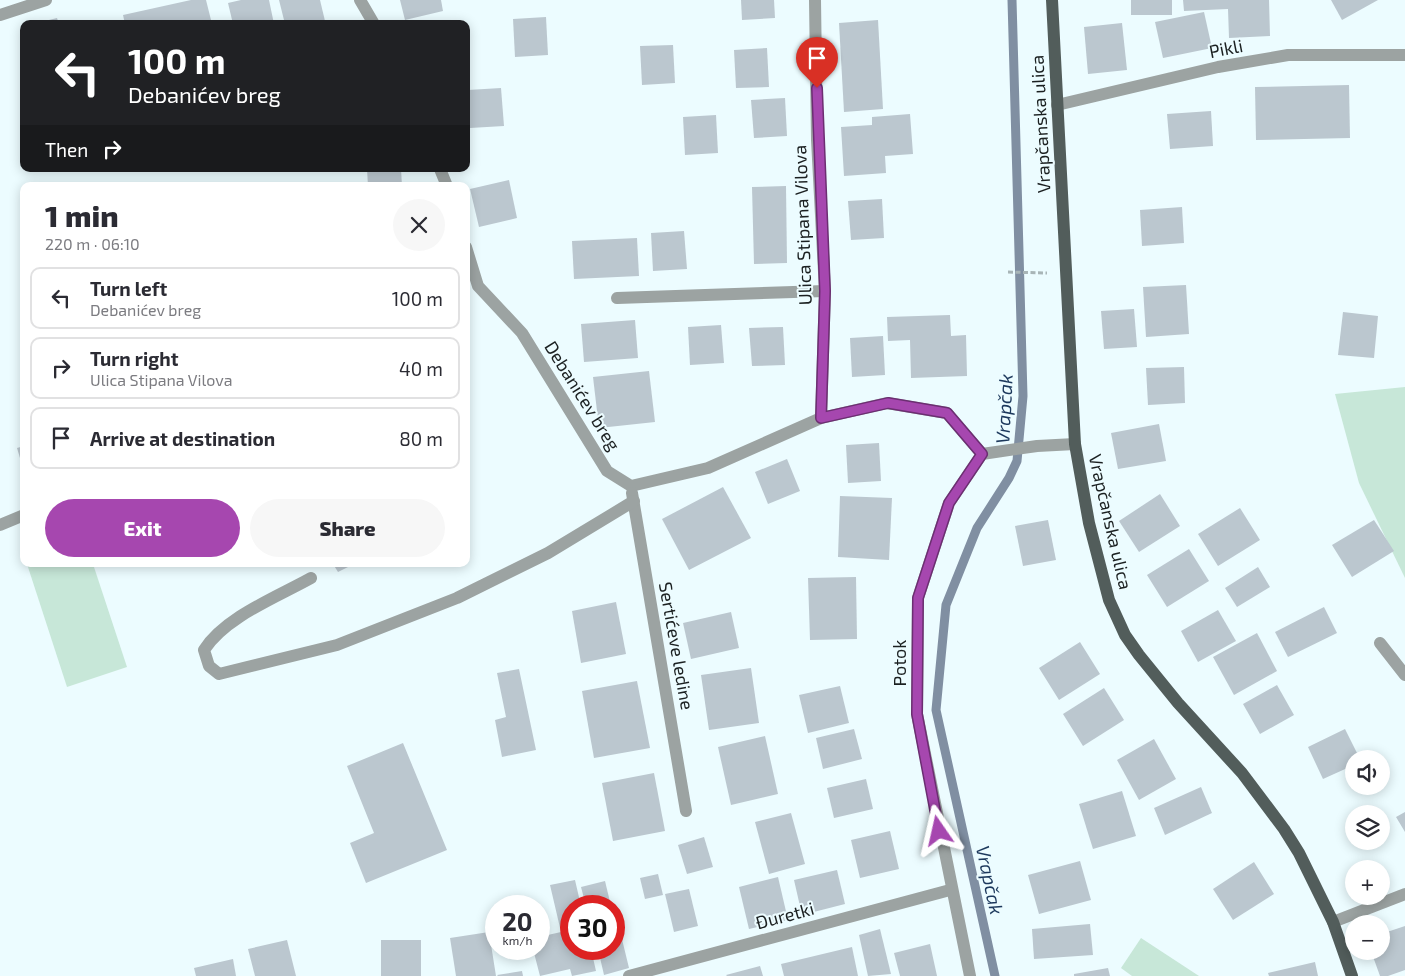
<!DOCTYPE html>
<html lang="en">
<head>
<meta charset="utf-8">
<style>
	:root { --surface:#fff; --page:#f7f7f7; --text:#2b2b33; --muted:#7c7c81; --line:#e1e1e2; --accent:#a647af }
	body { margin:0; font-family:"Exo 2",sans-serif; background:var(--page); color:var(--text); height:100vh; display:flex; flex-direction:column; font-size:19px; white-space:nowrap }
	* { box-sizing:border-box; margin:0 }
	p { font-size:16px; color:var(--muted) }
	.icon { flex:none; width:28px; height:28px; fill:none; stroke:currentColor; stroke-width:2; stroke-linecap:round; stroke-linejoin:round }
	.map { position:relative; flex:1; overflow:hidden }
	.panel { position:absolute; left:20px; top:182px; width:450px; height:385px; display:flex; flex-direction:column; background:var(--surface); border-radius:10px; box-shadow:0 2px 12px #0003 }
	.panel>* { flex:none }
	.guide { position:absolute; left:20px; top:20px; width:450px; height:152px; border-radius:10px; box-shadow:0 2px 12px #0003; background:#202124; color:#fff; overflow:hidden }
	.buttons { position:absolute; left:1345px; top:750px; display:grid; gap:10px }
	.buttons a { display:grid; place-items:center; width:45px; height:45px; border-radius:50%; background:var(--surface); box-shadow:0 2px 12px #0003; font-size:25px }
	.speed { position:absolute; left:485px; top:895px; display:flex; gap:10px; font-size:25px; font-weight:700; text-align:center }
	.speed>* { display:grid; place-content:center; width:65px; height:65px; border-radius:50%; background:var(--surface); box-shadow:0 2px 12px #0003; line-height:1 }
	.speed small { font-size:12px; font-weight:400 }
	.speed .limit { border:8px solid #d22; background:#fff; color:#111 }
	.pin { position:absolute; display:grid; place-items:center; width:42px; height:42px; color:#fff; margin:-51px -21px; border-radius:50% 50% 50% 0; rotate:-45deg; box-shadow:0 0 5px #0007 }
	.pin .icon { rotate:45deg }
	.me { position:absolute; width:55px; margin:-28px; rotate:349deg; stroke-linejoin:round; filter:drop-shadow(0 0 4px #0008) }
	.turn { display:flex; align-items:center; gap:18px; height:105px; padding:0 25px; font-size:22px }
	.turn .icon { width:65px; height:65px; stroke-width:2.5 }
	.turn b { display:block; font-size:35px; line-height:42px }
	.then { display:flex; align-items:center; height:48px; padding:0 25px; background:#0003; gap:10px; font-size:19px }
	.round { display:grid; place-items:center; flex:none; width:52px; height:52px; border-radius:26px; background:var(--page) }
	.headline { display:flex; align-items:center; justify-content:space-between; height:85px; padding:0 25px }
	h1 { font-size:30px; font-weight:800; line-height:38px }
	.primary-button { display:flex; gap:10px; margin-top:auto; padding:10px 25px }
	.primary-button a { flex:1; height:58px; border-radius:30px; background:var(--accent); color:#fff; font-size:20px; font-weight:800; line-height:58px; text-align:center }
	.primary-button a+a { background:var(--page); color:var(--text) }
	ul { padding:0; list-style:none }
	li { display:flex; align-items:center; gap:15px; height:62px; margin:0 10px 8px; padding:0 15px; border:2px solid var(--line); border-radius:10px }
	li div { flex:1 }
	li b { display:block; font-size:19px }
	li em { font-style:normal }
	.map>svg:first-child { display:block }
	.green { fill:#c7e7d8 }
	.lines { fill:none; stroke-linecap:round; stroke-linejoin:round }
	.stream { stroke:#808fa2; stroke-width:9 }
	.building { fill:#bbc7cf }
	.path { stroke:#a8b5b7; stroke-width:3; stroke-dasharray:5 2.5; stroke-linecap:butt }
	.minor { stroke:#9ca3a2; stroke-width:12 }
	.major { stroke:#525d5b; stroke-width:12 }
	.route-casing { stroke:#6c2e72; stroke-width:12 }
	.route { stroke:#a647af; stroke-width:9 }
	.labels { text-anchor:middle; stroke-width:4; stroke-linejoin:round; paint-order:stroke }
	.street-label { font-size:18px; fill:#1b2021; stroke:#ecfcff }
	.water-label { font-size:19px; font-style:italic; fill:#1c385c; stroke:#ecfcff }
</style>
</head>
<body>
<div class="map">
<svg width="1405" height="976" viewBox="0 0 1405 976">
	<rect width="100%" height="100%" fill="#ecfcff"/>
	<g class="green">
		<polygon points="1405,387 1405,578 1359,483 1335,394"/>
		<polygon points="27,564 93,564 127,667 67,687"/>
		<polygon points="1141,938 1199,976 1132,976 1121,968"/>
	</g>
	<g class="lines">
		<polyline class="stream" points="995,976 936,710 946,605 977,528 1009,478 1017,461 1023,396 1012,0"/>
	</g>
	<g class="building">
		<polygon points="191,0 206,0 212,24 125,24 123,15"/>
		<polygon points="241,0 269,0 274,24 233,24 228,3"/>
		<polygon points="279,0 320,0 325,21 314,24 285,24"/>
		<polygon points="400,0 441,0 443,11 405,20"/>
		<polygon points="741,0 774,0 775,18 742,20"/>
		<rect x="1131" y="0" width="41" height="15"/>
		<polygon points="1183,0 1269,0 1270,36 1229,38 1228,9 1184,11"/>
		<polygon points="1331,0 1378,0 1342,20"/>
		<polygon points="1204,12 1212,48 1163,58 1155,22"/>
		<polygon points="546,17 548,55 515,57 513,19"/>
		<polygon points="57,18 59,24 37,24 37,23"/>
		<polygon points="878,20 883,109 844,112 839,23"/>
		<polygon points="1122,23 1127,70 1088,74 1084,27"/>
		<polygon points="673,45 675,83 642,85 640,46"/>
		<polygon points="767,48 769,87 736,88 734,50"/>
		<polygon points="1349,85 1350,138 1256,140 1255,87"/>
		<polygon points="501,88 504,126 470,128 468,90"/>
		<polygon points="785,98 787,136 754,138 751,100"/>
		<polygon points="1211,111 1213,146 1170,149 1167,114"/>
		<polygon points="910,114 913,154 885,156 886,173 844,176 841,127 872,125 872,117"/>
		<polygon points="716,115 718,153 685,155 683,117"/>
		<polygon points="367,169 401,169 402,186 368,186"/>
		<polygon points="509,180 517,218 479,227 470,189"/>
		<polygon points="786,186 787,263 754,264 752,187"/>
		<polygon points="882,199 884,238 851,240 848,201"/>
		<polygon points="1182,207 1184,243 1142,246 1140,210"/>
		<polygon points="684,231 687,269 653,271 651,233"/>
		<polygon points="637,238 639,276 574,279 572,241"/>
		<polygon points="1186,285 1189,334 1146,337 1143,287"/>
		<polygon points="1134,309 1137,347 1104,349 1101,311"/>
		<polygon points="1343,312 1378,316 1374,358 1338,355"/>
		<polygon points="950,315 951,336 966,335 967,376 911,378 910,340 888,341 887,317"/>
		<polygon points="635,320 638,358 584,362 581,324"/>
		<polygon points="721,325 724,363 690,365 688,327"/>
		<polygon points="783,327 785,365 752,366 749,328"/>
		<polygon points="883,336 885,375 852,377 850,338"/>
		<polygon points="1184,367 1185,403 1148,405 1146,368"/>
		<polygon points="649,371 655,422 599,428 593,377"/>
		<polygon points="1159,424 1166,461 1118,469 1111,433"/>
		<polygon points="879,443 881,481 848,483 846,445"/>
		<polygon points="24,446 24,468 23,468 17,448"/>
		<polygon points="787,459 800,491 768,504 755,472"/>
		<polygon points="723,487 751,538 689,570 662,519"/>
		<polygon points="1160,494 1180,526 1139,552 1119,521"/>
		<polygon points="840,496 892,498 889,560 838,557"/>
		<polygon points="1240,508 1260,540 1218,566 1198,534"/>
		<polygon points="1048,520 1056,560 1023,566 1015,526"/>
		<polygon points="1374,520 1394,551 1352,577 1332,545"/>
		<polygon points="1189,549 1209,581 1167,607 1147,575"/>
		<polygon points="333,564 354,564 338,572"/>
		<polygon points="1258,567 1270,587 1237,607 1225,588"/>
		<polygon points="856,577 857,639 810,640 808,578"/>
		<polygon points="616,602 626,654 581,663 572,611"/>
		<polygon points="1324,607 1337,633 1288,657 1275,632"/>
		<polygon points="1218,610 1236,641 1198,662 1181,631"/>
		<polygon points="731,612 739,648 691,659 683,623"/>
		<polygon points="1257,633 1277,671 1234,695 1213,657"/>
		<polygon points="1080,642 1100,674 1059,700 1039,668"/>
		<polygon points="751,668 759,723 709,730 701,675"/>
		<polygon points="519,669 536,750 502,757 495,720 506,717 497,673"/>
		<polygon points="637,681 650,748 594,758 582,691"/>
		<polygon points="1277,685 1294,715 1260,734 1243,704"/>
		<polygon points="840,686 849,723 808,733 799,695"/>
		<polygon points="1104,688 1124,720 1083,746 1063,714"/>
		<polygon points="854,729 862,759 823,769 816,738"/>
		<polygon points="1345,729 1360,759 1354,759 1354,765 1323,779 1308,747"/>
		<polygon points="765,736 778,794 731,805 718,747"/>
		<polygon points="1154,739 1176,779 1139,800 1117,760"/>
		<polygon points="403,743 447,850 366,883 350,843 374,833 347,766"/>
		<polygon points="654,773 665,831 613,841 602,783"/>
		<polygon points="866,779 873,809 834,818 827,788"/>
		<polygon points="1201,787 1212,813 1165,835 1154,808"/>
		<polygon points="1122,791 1136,836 1093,849 1079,804"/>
		<polygon points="1405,812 1405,832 1396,817"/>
		<polygon points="791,813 805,864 769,874 755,822"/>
		<polygon points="890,831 899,869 860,878 851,840"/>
		<polygon points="704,837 713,867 687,874 678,845"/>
		<polygon points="1080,861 1091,900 1039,914 1028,875"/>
		<polygon points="1254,862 1274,894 1233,920 1213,889"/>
		<polygon points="837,870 845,904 802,915 794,880"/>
		<polygon points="658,874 663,895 645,899 640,878"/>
		<polygon points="778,877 788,920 749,929 739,887"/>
		<polygon points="575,880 581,906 571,906 571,949 591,949 596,971 572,976 570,969 540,976 533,949 539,949 539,937 561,932 550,885"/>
		<polygon points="605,881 611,906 586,906 581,887"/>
		<polygon points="689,889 698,926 674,932 665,894"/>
		<polygon points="1090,924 1093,955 1034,959 1032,929"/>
		<polygon points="1405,926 1405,970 1388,976 1380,976 1371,951 1381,951 1381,934"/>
		<polygon points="880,929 891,974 868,976 859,935"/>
		<polygon points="620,931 629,968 604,975 598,949 614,949 614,933"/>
		<polygon points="489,932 496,976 456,976 450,938"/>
		<polygon points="287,940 296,976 255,976 248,949"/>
		<rect x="381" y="940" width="40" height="36"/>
		<polygon points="930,944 937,976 900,976 894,953"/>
		<polygon points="852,947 858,976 784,976 781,964"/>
		<polygon points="233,959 236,976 196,976 194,968"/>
		<polygon points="1315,962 1318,976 1269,976 1268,973"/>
		<polygon points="760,966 763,976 727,976 726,975"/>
		<polygon points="1108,968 1110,976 1074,976 1074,974"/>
		<polygon points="522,971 523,976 498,976 497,975"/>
	</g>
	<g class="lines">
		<polyline class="path" points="1008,272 1047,273"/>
		<g class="minor">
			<polyline points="360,0 374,24"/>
			<polyline points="815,0 817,140 825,291 821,418"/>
			<polyline points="0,15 46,0"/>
			<polyline points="1057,105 1218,67 1288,55 1405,55"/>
			<polyline points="440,169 447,186"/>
			<polyline points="466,247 478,286 522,333 607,471 631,486 708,468 821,418 887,403 947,413 982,454"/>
			<polyline points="617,298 825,291"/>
			<polyline points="632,493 686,811"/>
			<polyline points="0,525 24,515"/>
			<path d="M311,578C277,597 225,617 204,650L209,666L219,674L337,645L457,598L548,553L634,501"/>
			<polyline points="1380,643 1405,675"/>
			<polyline points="1333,922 1405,894"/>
			<polyline points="629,976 950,890"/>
			<polyline points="970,976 917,714 918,598 949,503 982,454 1037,446 1075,444"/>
		</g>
		<polyline class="major" points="1052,0 1075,444 1089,523 1109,600 1125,635 1139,655 1178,703 1242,773 1284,829 1299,853 1333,922 1352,976"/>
	</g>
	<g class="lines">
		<defs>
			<polyline id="route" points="817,88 825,291 821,418 888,403 947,413 982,454 949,503 918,598 917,714 939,831"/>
		</defs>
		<use href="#route" class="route-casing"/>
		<use href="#route" class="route"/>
	</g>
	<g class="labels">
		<g class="street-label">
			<text transform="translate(1226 49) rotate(-11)" y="6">Pikli</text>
			<text transform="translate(1041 124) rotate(-93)" y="6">Vrapčanska ulica</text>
			<text transform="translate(803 225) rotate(-92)" y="6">Ulica Stipana Vilova</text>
			<text transform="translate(582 396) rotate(58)" y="6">Debanićev breg</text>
			<text transform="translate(1110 522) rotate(77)" y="6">Vrapčanska ulica</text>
			<text transform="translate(676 646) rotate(80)" y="6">Sertićeve ledine</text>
			<text transform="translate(900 663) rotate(-90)" y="6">Potok</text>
			<text transform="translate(785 916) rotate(-15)" y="6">Đuretki</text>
		</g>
		<g class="water-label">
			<text transform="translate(1004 409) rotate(-87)" y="7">Vrapčak</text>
			<text transform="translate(990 880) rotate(78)" y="7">Vrapčak</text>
		</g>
	</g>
</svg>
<div class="buttons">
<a><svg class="icon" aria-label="sound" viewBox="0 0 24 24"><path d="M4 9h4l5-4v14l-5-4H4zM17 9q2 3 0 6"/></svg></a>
<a><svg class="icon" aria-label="layers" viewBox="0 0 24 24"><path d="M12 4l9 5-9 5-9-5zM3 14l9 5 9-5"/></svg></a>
<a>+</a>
<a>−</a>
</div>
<div class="speed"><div>20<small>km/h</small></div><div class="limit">30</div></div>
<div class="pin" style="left:817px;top:88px;background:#d93025"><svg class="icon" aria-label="arrive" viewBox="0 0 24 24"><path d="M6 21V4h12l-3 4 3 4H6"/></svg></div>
<svg class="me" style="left:939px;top:831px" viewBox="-20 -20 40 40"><path d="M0-17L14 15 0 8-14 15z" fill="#a647af" stroke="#fff" stroke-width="4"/></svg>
<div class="guide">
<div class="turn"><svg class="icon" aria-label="left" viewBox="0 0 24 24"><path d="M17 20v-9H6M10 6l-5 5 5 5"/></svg><div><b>100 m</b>Debanićev breg</div></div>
<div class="then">Then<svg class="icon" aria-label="right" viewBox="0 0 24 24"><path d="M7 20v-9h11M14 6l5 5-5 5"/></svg></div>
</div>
<section class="panel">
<div class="headline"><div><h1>1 min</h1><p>220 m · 06:10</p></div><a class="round"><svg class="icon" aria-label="close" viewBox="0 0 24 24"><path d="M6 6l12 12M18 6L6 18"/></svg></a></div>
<ul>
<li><svg class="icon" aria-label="left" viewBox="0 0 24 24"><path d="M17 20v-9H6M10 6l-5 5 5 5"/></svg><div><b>Turn left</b><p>Debanićev breg</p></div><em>100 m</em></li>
<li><svg class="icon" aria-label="right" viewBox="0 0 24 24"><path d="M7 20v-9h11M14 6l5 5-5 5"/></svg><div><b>Turn right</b><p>Ulica Stipana Vilova</p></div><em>40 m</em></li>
<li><svg class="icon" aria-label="arrive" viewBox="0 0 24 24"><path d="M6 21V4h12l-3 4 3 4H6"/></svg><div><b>Arrive at destination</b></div><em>80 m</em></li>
</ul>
<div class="primary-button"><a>Exit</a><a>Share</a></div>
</section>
</div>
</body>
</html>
